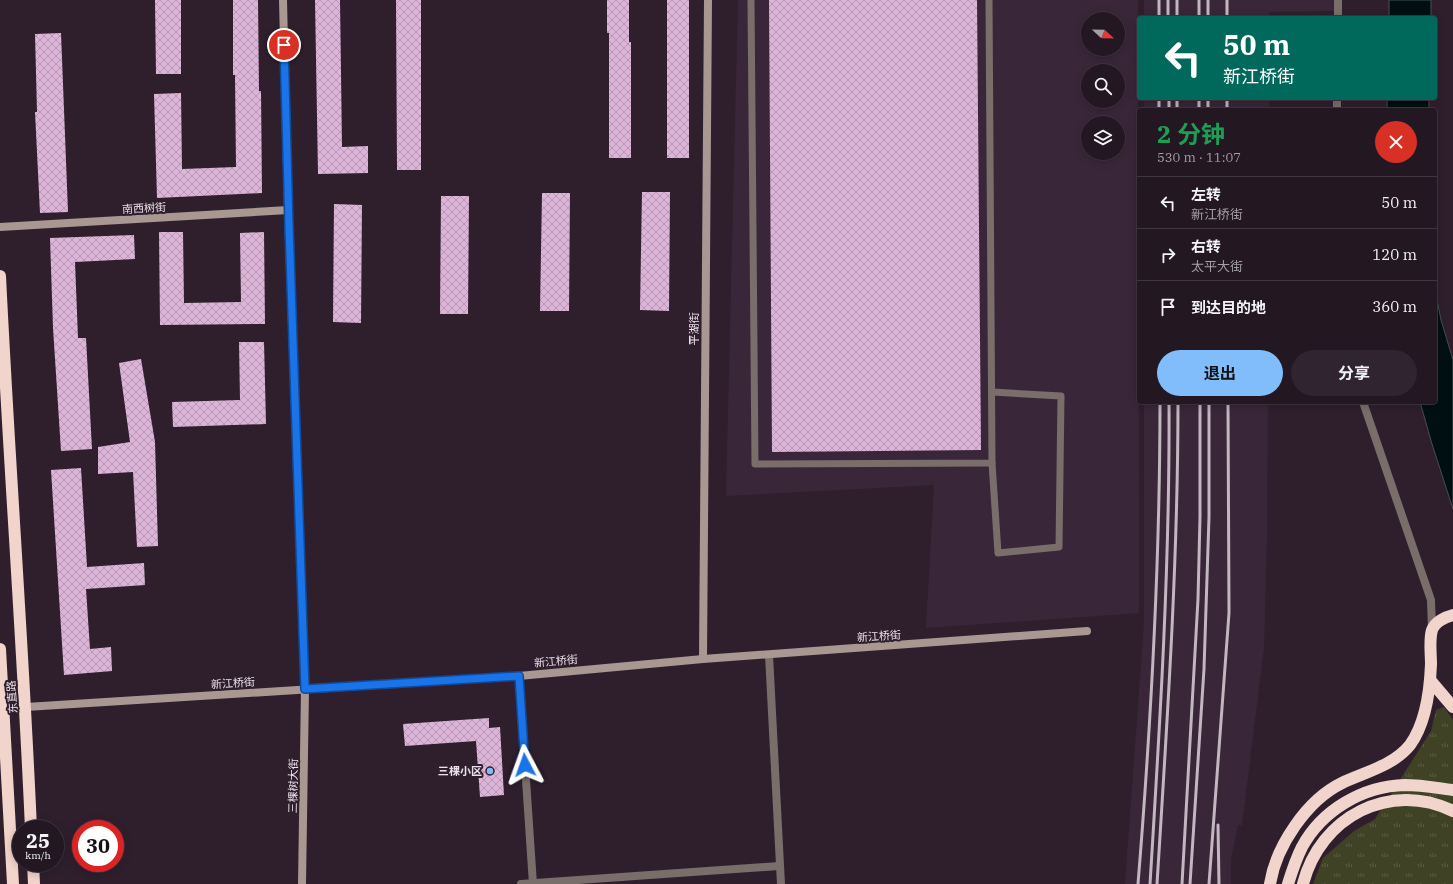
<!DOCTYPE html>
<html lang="zh">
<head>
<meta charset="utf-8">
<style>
	:root { --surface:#231722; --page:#2f242f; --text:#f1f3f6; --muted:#a39fa5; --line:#403640; --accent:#80bdfa }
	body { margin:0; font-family:"IBM Plex Serif","Noto Sans SC",serif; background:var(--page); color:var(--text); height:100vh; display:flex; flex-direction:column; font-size:15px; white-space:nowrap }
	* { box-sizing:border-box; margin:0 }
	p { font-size:13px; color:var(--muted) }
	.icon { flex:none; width:22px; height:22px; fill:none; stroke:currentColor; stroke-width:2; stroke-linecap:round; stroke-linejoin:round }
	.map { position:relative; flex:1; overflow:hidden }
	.side { position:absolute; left:1137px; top:108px; width:300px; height:296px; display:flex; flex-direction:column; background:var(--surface); border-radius:4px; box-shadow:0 2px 10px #0003,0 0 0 1px var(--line) }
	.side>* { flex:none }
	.banner { position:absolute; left:1137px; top:16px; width:300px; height:84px; border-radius:4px; box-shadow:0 2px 10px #0003,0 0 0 1px var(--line); background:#00695c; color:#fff; overflow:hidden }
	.needle { width:26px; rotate:112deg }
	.controls { position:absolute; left:1081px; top:12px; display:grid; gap:8px }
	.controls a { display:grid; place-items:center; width:44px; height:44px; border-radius:50%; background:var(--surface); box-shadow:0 2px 10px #0003,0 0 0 1px var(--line); font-size:20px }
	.speed { position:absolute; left:12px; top:820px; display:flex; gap:8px; font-size:20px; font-weight:700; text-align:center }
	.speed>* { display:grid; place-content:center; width:52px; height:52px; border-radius:50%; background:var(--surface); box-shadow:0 2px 10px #0003,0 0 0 1px var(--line); line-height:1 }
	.speed small { font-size:10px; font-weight:400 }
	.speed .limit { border:6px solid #d22; background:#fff; color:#111 }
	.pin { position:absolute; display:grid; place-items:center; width:34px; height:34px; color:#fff; margin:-17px; border:2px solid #fff; border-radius:50%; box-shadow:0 1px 4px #0007 }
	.me { position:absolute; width:44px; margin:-22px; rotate:356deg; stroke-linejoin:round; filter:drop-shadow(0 0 3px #0008) }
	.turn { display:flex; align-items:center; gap:14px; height:84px; padding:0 20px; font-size:18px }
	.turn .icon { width:52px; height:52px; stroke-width:2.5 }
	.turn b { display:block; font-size:28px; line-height:34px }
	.round { display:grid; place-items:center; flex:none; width:42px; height:42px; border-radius:21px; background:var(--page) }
	.overview { display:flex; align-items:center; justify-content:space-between; height:68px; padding:0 20px }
	h1 { font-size:24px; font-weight:700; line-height:30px; color:#1e9e55 }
	.button { display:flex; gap:8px; margin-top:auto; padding:8px 20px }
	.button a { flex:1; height:46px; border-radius:24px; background:var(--accent); color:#111; font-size:16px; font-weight:700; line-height:46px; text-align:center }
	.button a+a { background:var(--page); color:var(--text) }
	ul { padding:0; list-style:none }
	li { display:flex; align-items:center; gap:12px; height:52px; padding:0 20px; border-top:1px solid var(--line) }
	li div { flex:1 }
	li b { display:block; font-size:15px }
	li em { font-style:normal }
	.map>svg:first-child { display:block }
	.built { fill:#3a2639; fill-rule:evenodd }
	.park { fill:url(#park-tufts) }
	.water { fill:#001012; stroke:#464e52 }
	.building { fill:url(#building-cross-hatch) }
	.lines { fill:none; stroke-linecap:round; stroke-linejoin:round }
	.lane { stroke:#796e6a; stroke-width:7 }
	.street { stroke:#796e6a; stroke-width:8 }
	.secondary { stroke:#a99791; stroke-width:8 }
	.highway { stroke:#f1d4cb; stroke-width:12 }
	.rail { stroke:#c2b6c0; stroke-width:3 }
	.route-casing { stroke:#114b97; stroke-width:10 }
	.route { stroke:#1a73e8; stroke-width:7 }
	.poi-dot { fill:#80bdfa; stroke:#2f1f2d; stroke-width:1.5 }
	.labels { text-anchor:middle; stroke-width:4; stroke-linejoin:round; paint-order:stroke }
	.street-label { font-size:11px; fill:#ebe0e9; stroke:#2f1f2d }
	.poi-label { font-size:11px; font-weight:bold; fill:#ebe0e9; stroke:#2f1f2d; text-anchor:end }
</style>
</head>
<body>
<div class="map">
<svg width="1453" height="884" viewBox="0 0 1453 884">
	<defs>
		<pattern id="park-tufts" width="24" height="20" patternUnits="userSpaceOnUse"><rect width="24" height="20" fill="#3f4225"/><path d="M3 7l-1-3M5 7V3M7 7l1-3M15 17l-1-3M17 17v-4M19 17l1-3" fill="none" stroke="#5b5d45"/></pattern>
		<pattern id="building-cross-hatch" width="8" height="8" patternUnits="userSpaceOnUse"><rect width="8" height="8" fill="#dcb4d8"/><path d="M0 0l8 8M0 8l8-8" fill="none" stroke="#b698b4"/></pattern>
	</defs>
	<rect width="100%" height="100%" fill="#2f1f2d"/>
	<g class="built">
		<path d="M738,0H1138L1139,613L926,628L934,485L726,496ZM1088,19H1118V49H1088ZM1088,71H1118V101H1088ZM1088,123H1118V153H1088Z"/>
		<polygon points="1144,0 1334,0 1334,11 1269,12 1269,18 1144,18"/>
		<rect x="1144" y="98" width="125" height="12"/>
		<polygon points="1144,402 1268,402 1267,534 1264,648 1242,825 1238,825 1231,859 1231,884 1125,884 1144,624"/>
	</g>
	<polygon class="park" points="1444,707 1453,720 1453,884 1313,884 1323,858 1354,831 1375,819 1431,731 1436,710"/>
	<g class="water">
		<rect x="1389" y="0" width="42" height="18"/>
		<rect x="1387" y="98" width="42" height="12"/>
		<polygon points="1435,290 1441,320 1453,360 1453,509 1432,444 1420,402 1435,402"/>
	</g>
	<g class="building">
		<polygon points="155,0 181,0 181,74 156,74"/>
		<polygon points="233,0 258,0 259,91 261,91 262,193 157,198 154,94 181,93 182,169 236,167 235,75 233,75"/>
		<polygon points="315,0 340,0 342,147 368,146 368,173 318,174"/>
		<polygon points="396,0 421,0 421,170 397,170"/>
		<polygon points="607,0 629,0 629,42 631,42 631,158 609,158 609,33 607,33"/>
		<rect x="667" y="0" width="22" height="158"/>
		<polygon points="769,0 977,0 981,450 772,452"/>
		<polygon points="61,33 68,212 40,213 35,112 37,112 35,34"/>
		<polygon points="642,192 670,192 669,311 640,310"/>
		<polygon points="542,193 570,193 569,311 540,311"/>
		<polygon points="441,196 469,196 468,314 440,314"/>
		<polygon points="334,204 362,205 361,323 333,322"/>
		<polygon points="159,232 183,232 184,303 241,302 240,233 264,232 265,324 160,325"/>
		<polygon points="134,235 135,259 75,262 78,338 86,338 92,449 61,451 53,328 50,238"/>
		<polygon points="239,342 264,342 266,424 173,427 172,402 240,400"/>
		<polygon points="141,359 155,442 158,546 137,547 133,472 98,474 98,447 130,442 119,363"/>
		<polygon points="81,468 87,567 144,563 145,585 86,589 90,649 111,647 112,671 64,675 51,470"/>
		<polygon points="489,718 489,728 500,727 504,795 480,797 476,741 405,746 403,724"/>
	</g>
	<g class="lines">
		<g class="lane">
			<polyline points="751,0 755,464 992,463 989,0"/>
			<polyline points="992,392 1061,396 1059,547 998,553 992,463"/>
		</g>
		<g class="street">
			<polyline points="1338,18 1338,0"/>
			<polyline points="1337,110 1337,98"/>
			<polyline points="1363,402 1431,600 1432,630"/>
			<polyline points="769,655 781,884"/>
			<polyline points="519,676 533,884"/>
			<polyline points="521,884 779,866"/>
		</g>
		<g class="secondary">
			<polyline points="283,0 288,210 305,689 302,884"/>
			<polyline points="0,227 288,210"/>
			<polyline points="703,659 708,0"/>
			<polyline points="26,707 519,676 703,659 1087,631"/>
		</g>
		<g class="highway">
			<path d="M0,276C9,461 23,645 31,829"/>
			<polyline points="0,649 13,884"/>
			<polyline points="1430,680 1453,707"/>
			<polyline points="33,863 34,884"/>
			<path d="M1270,884C1276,846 1307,800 1342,783C1365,772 1393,766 1410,745C1426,723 1430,690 1431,664C1431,653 1429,640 1432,630C1435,622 1445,617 1453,615"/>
			<path d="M1288,884C1292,871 1296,859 1302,847C1322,810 1363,786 1405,785C1421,785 1437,788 1453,790"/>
			<path d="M1303,884C1320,817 1390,780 1453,811"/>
		</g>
		<g class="rail">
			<polyline points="1159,0 1159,18"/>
			<polyline points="1168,0 1168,18"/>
			<polyline points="1177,0 1177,18"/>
			<polyline points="1199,0 1199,18"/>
			<polyline points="1208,0 1208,18"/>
			<polyline points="1227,0 1227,18"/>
			<polyline points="1159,98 1159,110"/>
			<polyline points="1169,98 1169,110"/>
			<polyline points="1177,98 1177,110"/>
			<polyline points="1199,98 1199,110"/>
			<polyline points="1208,98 1208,110"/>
			<polyline points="1227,98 1227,110"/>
			<polyline points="1218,825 1219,884"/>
			<path d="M1138,884C1151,724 1160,563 1160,402"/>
			<path d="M1150,884C1160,723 1170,563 1169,402"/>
			<path d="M1157,884C1167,724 1178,563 1178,402"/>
			<polyline points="1182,884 1198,599 1200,517 1200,402"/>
			<polyline points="1190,884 1204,669 1209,517 1209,402"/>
			<polyline points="1209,884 1229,613 1228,402"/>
		</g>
	</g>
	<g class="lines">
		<defs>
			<polyline id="route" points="284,45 289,226 305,689 519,676 525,765"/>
		</defs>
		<use href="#route" class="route-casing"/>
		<use href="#route" class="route"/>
	</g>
	<circle class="poi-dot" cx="490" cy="771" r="4"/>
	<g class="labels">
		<g class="street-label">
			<text transform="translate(144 208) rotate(-3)" y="4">南西树街</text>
			<text transform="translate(694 329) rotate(-90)" y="4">平湖街</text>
			<text transform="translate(879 636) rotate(-4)" y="4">新江桥街</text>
			<text transform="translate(556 661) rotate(-5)" y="4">新江桥街</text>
			<text transform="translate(233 683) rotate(-4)" y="4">新江桥街</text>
			<text transform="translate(12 697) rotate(-94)" y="4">东直路</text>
			<text transform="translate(293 786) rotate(-89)" y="4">三棵树大街</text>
		</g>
		<g class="poi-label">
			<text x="482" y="775">三棵小区</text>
		</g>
	</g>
</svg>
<div class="controls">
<a><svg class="needle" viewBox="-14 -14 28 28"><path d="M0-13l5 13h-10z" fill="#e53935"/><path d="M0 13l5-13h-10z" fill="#a39fa5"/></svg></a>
<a><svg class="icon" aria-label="search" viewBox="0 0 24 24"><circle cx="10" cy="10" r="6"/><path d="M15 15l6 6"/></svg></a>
<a><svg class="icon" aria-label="layers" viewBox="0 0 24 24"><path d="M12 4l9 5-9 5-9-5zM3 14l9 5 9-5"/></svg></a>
</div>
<div class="speed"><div>25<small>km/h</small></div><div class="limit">30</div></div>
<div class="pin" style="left:284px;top:45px;background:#d93025"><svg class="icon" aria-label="arrive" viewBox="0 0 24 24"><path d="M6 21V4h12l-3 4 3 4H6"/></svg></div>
<svg class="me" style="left:525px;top:765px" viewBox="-20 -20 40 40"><path d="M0-17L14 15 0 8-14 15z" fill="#1a73e8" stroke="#fff" stroke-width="4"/></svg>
<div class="banner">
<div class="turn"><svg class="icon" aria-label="left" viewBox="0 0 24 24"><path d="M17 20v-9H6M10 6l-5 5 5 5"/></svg><div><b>50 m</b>新江桥街</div></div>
</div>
<section class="side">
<div class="overview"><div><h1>2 分钟</h1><p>530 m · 11:07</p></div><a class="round" style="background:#d93025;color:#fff"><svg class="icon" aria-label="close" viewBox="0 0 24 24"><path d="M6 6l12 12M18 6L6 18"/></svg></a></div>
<ul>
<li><svg class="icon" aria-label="left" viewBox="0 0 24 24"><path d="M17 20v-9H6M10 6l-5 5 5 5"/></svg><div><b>左转</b><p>新江桥街</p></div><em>50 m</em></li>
<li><svg class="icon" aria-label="right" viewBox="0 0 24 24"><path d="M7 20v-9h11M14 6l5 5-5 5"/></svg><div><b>右转</b><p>太平大街</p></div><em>120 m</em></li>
<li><svg class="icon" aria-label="arrive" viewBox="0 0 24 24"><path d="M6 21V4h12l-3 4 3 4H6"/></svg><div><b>到达目的地</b></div><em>360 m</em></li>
</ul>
<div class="button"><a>退出</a><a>分享</a></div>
</section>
</div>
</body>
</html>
